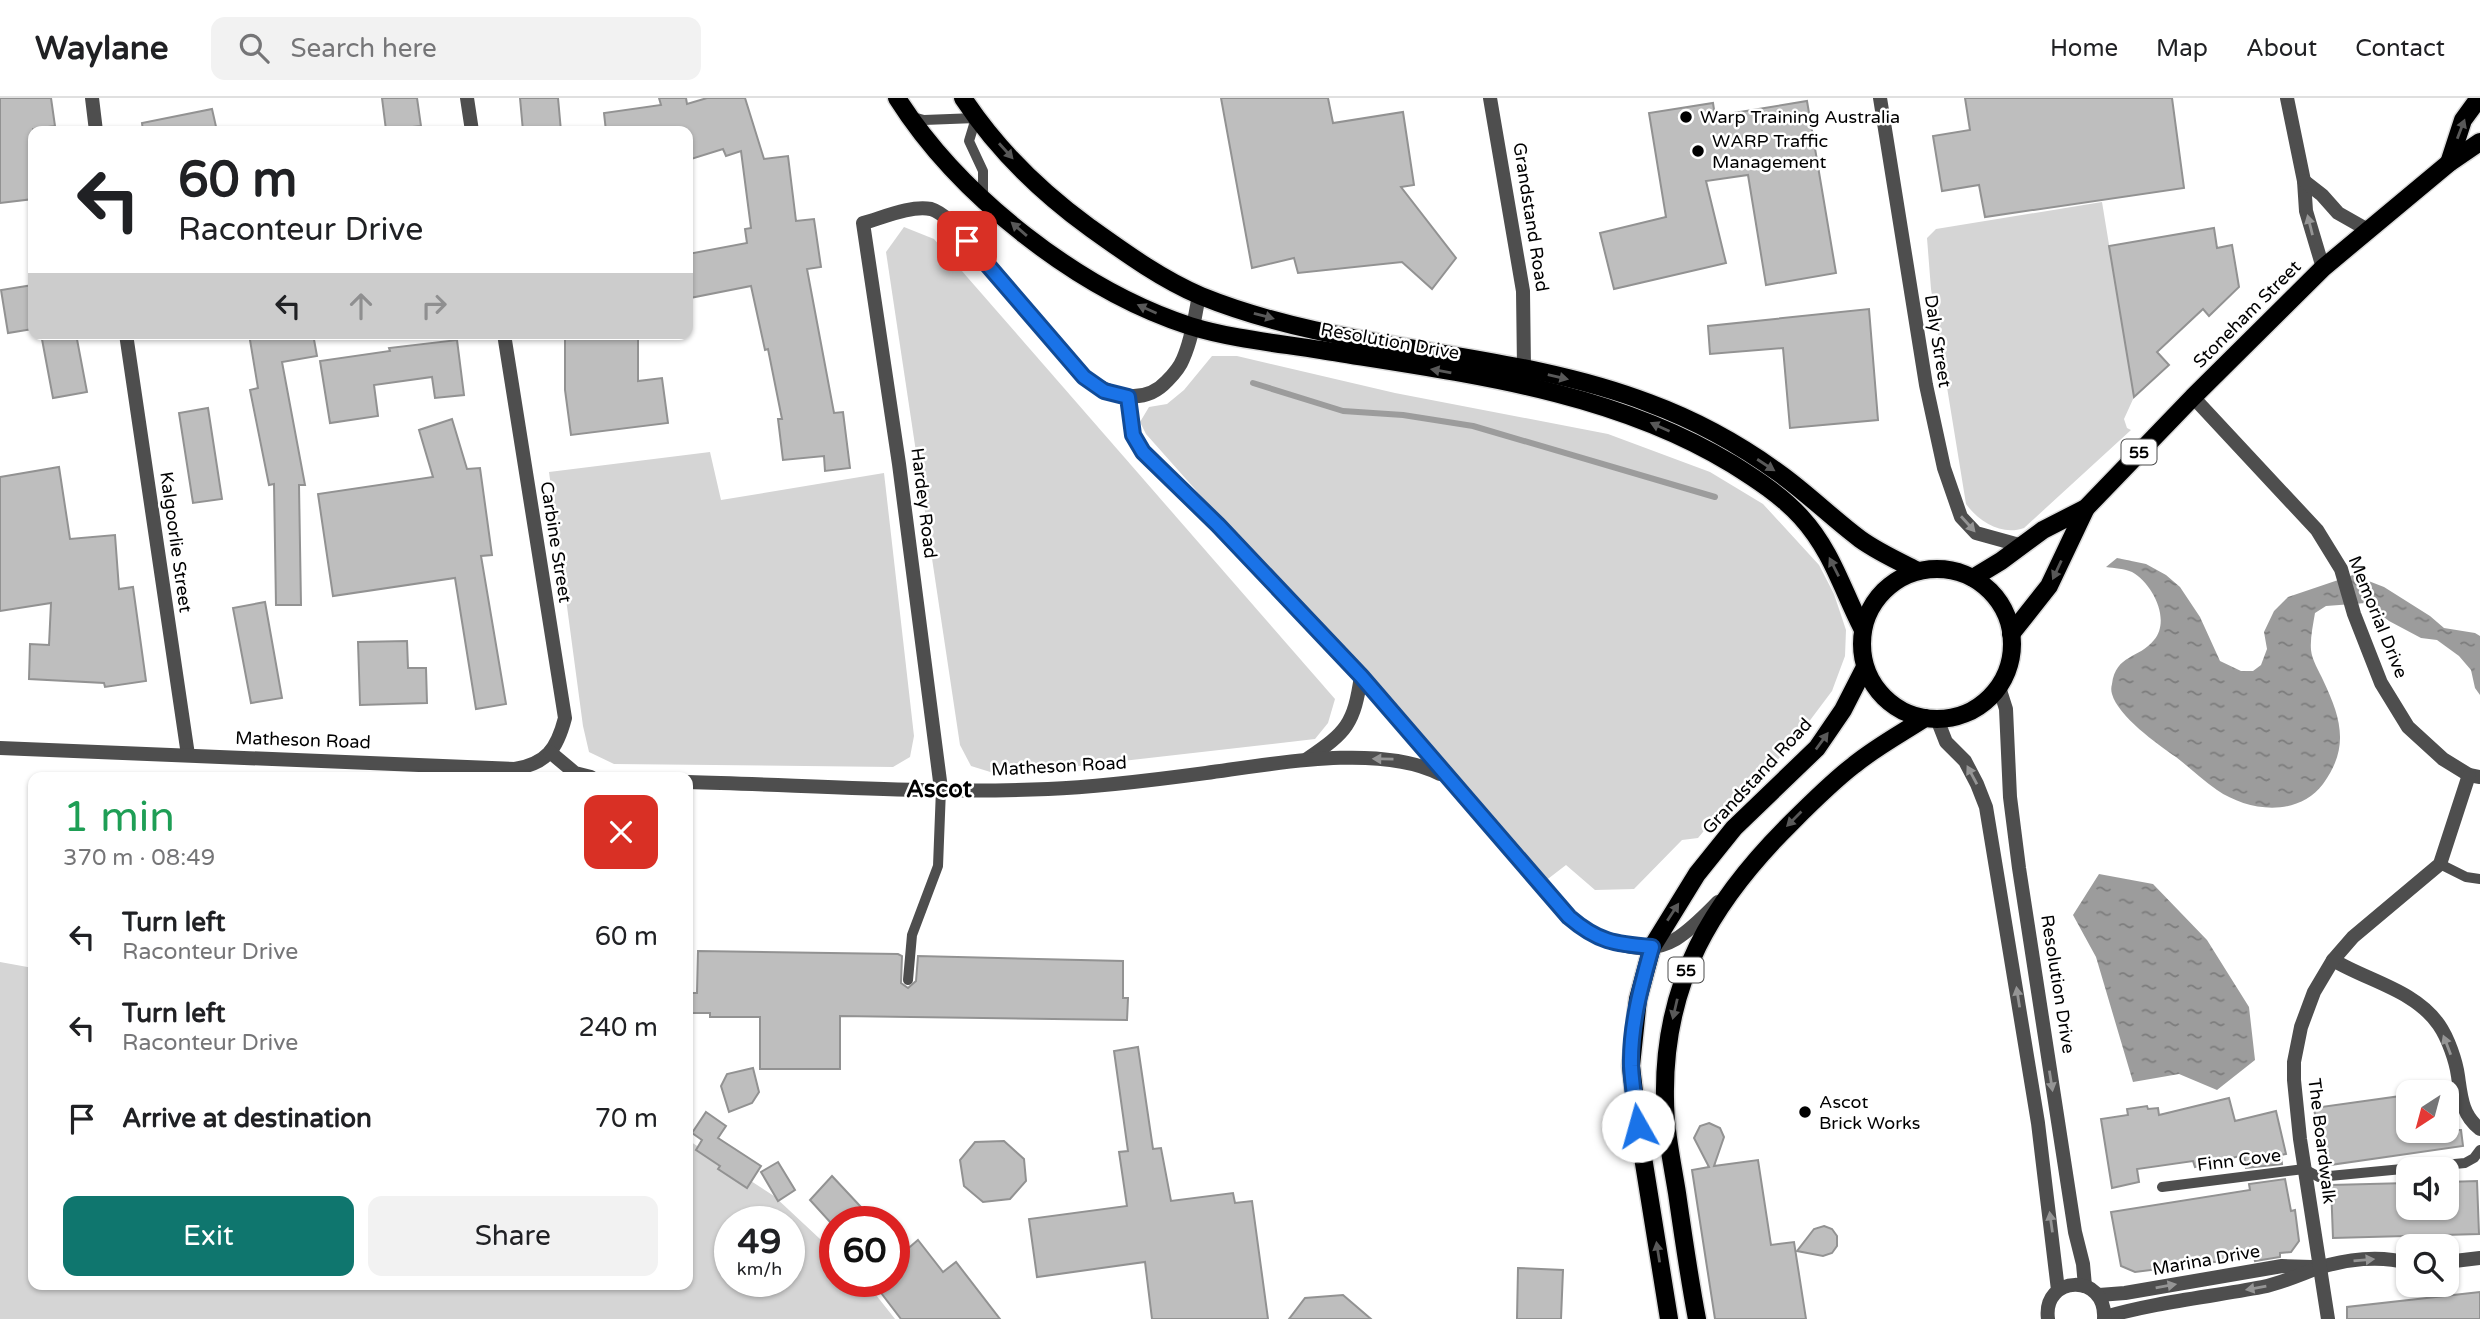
<!DOCTYPE html>
<html lang="en">
<head>
<meta charset="utf-8">
<style>
	:root { --surface:#fff; --page:#f2f2f2; --text:#202124; --muted:#757577; --line:#e0e0e0; --accent:#0f766e }
	body { margin:0; font-family:"Varela Round",sans-serif; background:var(--page); color:var(--text); height:100vh; display:flex; flex-direction:column; font-size:26px; white-space:nowrap }
	* { box-sizing:border-box; margin:0 }
	p { font-size:23px; color:var(--muted) }
	.icon { flex:none; width:38px; height:38px; fill:none; stroke:currentColor; stroke-width:2; stroke-linecap:round; stroke-linejoin:round }
	.map { position:relative; flex:1; overflow:hidden }
	.details { position:absolute; left:28px; top:674px; width:665px; height:518px; display:flex; flex-direction:column; background:var(--surface); border-radius:14px; box-shadow:0 2px 5px #0004 }
	.details>* { flex:none }
	.hud { position:absolute; left:28px; top:28px; width:665px; height:214px; border-radius:14px; box-shadow:0 2px 5px #0004; background:#fff; color:var(--text); overflow:hidden }
	.needle { width:46px; rotate:216deg }
	.controls { position:absolute; left:2396px; top:982px; display:grid; gap:14px }
	.controls a { display:grid; place-items:center; width:63px; height:63px; border-radius:14px; background:var(--surface); box-shadow:0 2px 5px #0004; font-size:35px }
	.speed { position:absolute; left:714px; top:1108px; display:flex; gap:14px; font-size:35px; font-weight:700; text-align:center }
	.speed>* { display:grid; place-content:center; width:91px; height:91px; border-radius:50%; background:var(--surface); box-shadow:0 2px 5px #0004; line-height:1 }
	.speed small { font-size:18px; font-weight:400 }
	.speed .limit { border:10px solid #d22; background:#fff; color:#111 }
	.pin { position:absolute; display:grid; place-items:center; width:60px; height:60px; color:#fff; margin:-30px; border-radius:14px; box-shadow:0 4px 10px #0006 }
	.me { position:absolute; width:77px; margin:-38px; rotate:353deg; stroke-linejoin:round; filter:drop-shadow(0 0 5px #0008) }
	.turn { display:flex; align-items:center; gap:24px; height:147px; padding:0 35px; font-size:32px }
	.turn .icon { width:91px; height:91px; stroke-width:2.5 }
	.turn b { display:block; font-size:49px; line-height:60px }
	.lanes { display:flex; align-items:center; height:66px; padding:0 35px; background:#0003; justify-content:center; gap:35px; direction:ltr }
	.lanes .off { opacity:.35 }
	.round { display:grid; place-items:center; flex:none; width:74px; height:74px; border-radius:14px; background:var(--page) }
	.headline { display:flex; align-items:center; justify-content:space-between; height:119px; padding:0 35px }
	h1 { font-size:42px; font-weight:600; line-height:52px; color:#1e9e55 }
	.primary-button { display:flex; gap:14px; margin-top:auto; padding:14px 35px }
	.primary-button a { flex:1; height:80px; border-radius:14px; background:var(--accent); color:#fff; font-size:28px; font-weight:600; line-height:80px; text-align:center }
	.primary-button a+a { background:var(--page); color:var(--text) }
	ul { padding:0; list-style:none }
	li { display:flex; align-items:center; gap:21px; height:91px; padding:0 35px }
	li div { flex:1 }
	li b { display:block; font-size:26px }
	li em { font-style:normal }
	header { display:flex; align-items:center; gap:42px; box-sizing:border-box; height:98px; padding:0 35px; background:var(--surface); border-bottom:2px solid var(--line) }
	header strong { font-size:33px }
	nav { display:flex; gap:38px; margin-inline-start:auto; font-size:24px }
	.search { width:490px; height:63px; background:var(--page); display:flex; align-items:center; gap:18px; box-sizing:border-box; padding:0 24px; border-radius:14px; color:var(--muted); font-size:26px }
	.map>svg:first-child { display:block }
	.green { fill:#d5d5d5; fill-rule:evenodd }
	.water { fill:url(#water-ripples) }
	.lines { fill:none; stroke-linecap:round; stroke-linejoin:round }
	.stream { stroke:#9c9c9c; stroke-width:6 }
	.building { fill:#bebebe; stroke:#929292; stroke-width:2 }
	.primary-casing { stroke:#dbdbdb; stroke-width:21 }
	.service { stroke:#4e4e4e; stroke-width:10 }
	.minor { stroke:#4e4e4e; stroke-width:14 }
	.tertiary { stroke:#4e4e4e; stroke-width:14 }
	.primary { stroke:#000; stroke-width:18 }
	.oneway { fill:#595959 }
	.oneway2 { fill:#959595 }
	.route-casing { stroke:#114b97; stroke-width:18 }
	.route { stroke:#1a73e8; stroke-width:12 }
	.poi-dot { fill:#000; stroke:#fff; stroke-width:2.5 }
	.labels { text-anchor:middle; stroke-width:5; stroke-linejoin:round; paint-order:stroke }
	.shield { fill:#fff; stroke:#4c4c4c; stroke-width:2 }
	.shield-label { font-size:16px; font-weight:bold; fill:#000 }
	.poi-label { font-size:18px; fill:#000; stroke:#fff; text-anchor:start }
	.street-label { font-size:18px; fill:#000; stroke:#fff }
	.district-label { font-size:24px; font-weight:bold; fill:#000; stroke:#fff }
</style>
</head>
<body>
<header>
<strong>Waylane</strong>
<div class="search"><svg class="icon" aria-label="search" viewBox="0 0 24 24"><circle cx="10" cy="10" r="6"/><path d="M15 15l6 6"/></svg>Search here</div>
<nav><a>Home</a><a>Map</a><a>About</a><a>Contact</a></nav>
</header>
<div class="map">
<svg width="2480" height="1221" viewBox="0 0 2480 1221">
	<defs>
		<pattern id="water-ripples" width="26" height="14" patternUnits="userSpaceOnUse" patternTransform="scale(1.75)"><rect width="26" height="14" fill="#9c9c9c"/><path d="M2 4q2-2 4 0t4 0M15 11q2-2 4 0t4 0" fill="none" stroke="#7d7d7d"/></pattern>
	</defs>
	<rect width="100%" height="100%" fill="#fff"/>
	<g class="green">
		<path d="M2102,104L2134,299L2124,321L2127,330L2131,332L2024,430C2002,438 1979,424 1966,406L1931,191L1927,140L1936,131Z"/>
		<polygon points="904,129 934,141 1335,601 1328,625 1315,641 1000,677 971,668 960,647 886,154"/>
		<polygon points="1212,258 1237,258 1395,295 1608,336 1710,374 1763,406 1819,467 1834,496 1846,532 1845,558 1832,593 1805,629 1776,664 1731,700 1698,740 1682,742 1634,791 1595,792 1566,767 1540,787 1361,578 1146,336 1140,324 1149,309 1167,306 1184,292"/>
		<polygon points="710,354 721,402 884,375 914,638 910,659 893,669 614,666 589,654 583,628 549,374"/>
		<path d="M0,864L33,870V1186H688V1042L774,1098L835,1155V1183H865L895,1221H0ZM730,1124H789V1183H730Z"/>
	</g>
	<g class="water">
		<path d="M2117,460L2146,466L2166,477L2180,489L2200,519L2220,563L2241,573H2253L2261,567L2267,551L2264,534L2274,513L2288,499L2353,477L2384,489L2430,518L2444,530L2475,535L2480,538V597L2475,590L2471,572L2459,558L2437,542L2421,540L2389,523L2366,505L2326,508L2315,515C2313,527 2310,541 2311,552C2312,562 2319,573 2323,582C2341,620 2350,649 2323,686C2298,719 2249,714 2217,692C2203,682 2190,670 2176,659C2157,646 2118,618 2112,596C2111,593 2111,589 2112,586C2116,556 2139,561 2154,542C2171,522 2153,486 2132,474C2125,471 2114,470 2106,469Z"/>
		<polygon points="2099,776 2153,786 2207,842 2249,909 2255,962 2217,992 2179,976 2133,984 2096,859 2073,817"/>
	</g>
	<g class="lines">
		<polyline class="stream" points="1253,285 1343,313 1403,317 1473,328 1715,399"/>
	</g>
	<g class="building">
		<polygon points="0,0 51,0 55,28 33,31 33,101 0,105"/>
		<polygon points="382,0 417,0 421,28 386,32"/>
		<polygon points="520,0 558,0 561,33 523,33"/>
		<polygon points="659,0 686,0 687,6 707,0 745,0 764,61 788,58 796,123 814,121 821,169 807,171 834,315 843,314 850,370 825,373 824,358 783,362 778,321 782,321 768,251 765,252 751,188 690,200 688,186 688,156 747,145 745,131 751,130 741,53 726,58 723,51 688,62 688,33 606,33 604,15 661,7"/>
		<polygon points="1221,0 1328,0 1333,25 1403,14 1414,87 1401,89 1456,160 1432,191 1402,164 1298,175 1294,160 1252,170"/>
		<polygon points="1965,0 2172,0 2184,90 1985,119 1979,87 1942,93 1933,38 1970,32"/>
		<polygon points="1807,3 1836,175 1766,187 1748,77 1706,83 1726,165 1614,191 1600,135 1666,119 1649,15 1713,5 1715,18"/>
		<polygon points="212,11 217,33 143,33 142,25"/>
		<polygon points="2214,130 2217,150 2232,147 2239,189 2209,218 2203,211 2157,254 2169,267 2134,299 2109,148"/>
		<polygon points="33,187 33,231 8,235 1,192"/>
		<polygon points="1869,211 1878,322 1790,330 1783,250 1710,256 1708,228"/>
		<polygon points="41,236 76,236 87,294 53,300"/>
		<polygon points="249,236 313,236 317,258 282,264 305,387 299,387 301,507 276,507 274,386 269,387 250,292 258,290"/>
		<polygon points="565,236 638,236 638,283 662,280 668,325 571,337 565,292"/>
		<polygon points="457,242 464,297 435,300 432,279 374,287 378,318 330,325 320,263 390,253 389,250"/>
		<polygon points="208,310 222,401 193,405 179,315"/>
		<polygon points="452,321 467,371 480,370 492,457 481,458 506,606 476,611 455,480 333,498 318,396 433,379 419,332"/>
		<polygon points="59,369 70,441 115,437 119,491 133,489 146,583 105,589 104,585 29,581 30,546 49,547 51,505 0,513 0,379"/>
		<polygon points="265,504 282,600 251,605 233,510"/>
		<polygon points="407,543 408,570 426,570 427,605 360,607 358,544"/>
		<polygon points="698,853 898,856 902,858 901,885 908,890 916,883 918,858 1123,863 1123,900 1128,900 1127,922 840,918 840,971 760,971 760,919 710,919 710,915 688,915 688,895 697,895"/>
		<polygon points="1138,949 1153,1051 1161,1050 1171,1103 1233,1095 1235,1105 1252,1103 1268,1221 1152,1221 1145,1164 1037,1179 1029,1121 1127,1108 1119,1054 1128,1053 1114,953"/>
		<polygon points="753,970 759,994 752,1005 729,1014 721,988 727,976"/>
		<polygon points="2408,997 2408,1032 2461,1032 2463,1048 2323,1068 2314,1010"/>
		<polygon points="2229,1000 2235,1023 2276,1013 2286,1056 2281,1057 2282,1066 2246,1070 2244,1057 2195,1069 2193,1063 2137,1071 2139,1084 2112,1090 2101,1021 2128,1017 2127,1011 2147,1008 2148,1011 2158,1010 2159,1017"/>
		<polygon points="706,1014 726,1028 718,1040 761,1068 747,1090 718,1071 720,1068 696,1052 702,1042 692,1035"/>
		<polygon points="1709,1025 1720,1030 1724,1039 1714,1068 1758,1062 1771,1147 1794,1144 1806,1221 1715,1221 1692,1072 1709,1069 1694,1040 1700,1028"/>
		<polygon points="1004,1043 1024,1061 1026,1083 1010,1101 983,1104 964,1088 960,1062 975,1044"/>
		<polygon points="778,1064 795,1092 778,1103 761,1074"/>
		<polygon points="832,1078 875,1124 830,1124 810,1102"/>
		<polygon points="2285,1081 2291,1113 2295,1112 2299,1143 2291,1154 2280,1155 2280,1159 2255,1163 2254,1159 2135,1174 2121,1168 2111,1114 2250,1092 2249,1086"/>
		<polygon points="2477,1083 2479,1136 2333,1140 2331,1087 2408,1085 2408,1110 2446,1110 2446,1084"/>
		<polygon points="1824,1128 1832,1131 1837,1138 1837,1148 1832,1155 1823,1158 1797,1153 1814,1131"/>
		<polygon points="918,1142 943,1174 956,1164 1000,1221 901,1221 872,1183 894,1183 894,1144 904,1154"/>
		<polygon points="1518,1170 1563,1172 1561,1221 1517,1221"/>
		<polygon points="2480,1194 2480,1221 2347,1221 2347,1209"/>
		<polygon points="1343,1197 1371,1221 1289,1221 1305,1200"/>
	</g>
	<g class="lines">
		<defs>
			<g id="primary">
				<path d="M897,0C959,98 1079,192 1190,228C1232,241 1277,245 1321,252C1461,275 1609,291 1732,366C1756,381 1782,398 1801,419C1832,453 1842,491 1862,530"/>
				<path d="M963,0C996,50 1041,94 1089,129C1124,154 1161,181 1201,198C1344,256 1505,250 1649,305C1695,322 1739,346 1779,375C1807,395 1832,420 1860,441C1878,454 1898,463 1918,473"/>
				<polyline points="2449,65 2463,22 2479,0"/>
				<circle cx="1937" cy="546" r="75"/>
				<polyline points="1973,480 2001,463 2043,432 2086,410 2193,299 2323,170 2449,65 2480,44"/>
				<polyline points="2011,536 2049,488 2086,410"/>
				<polyline points="1669,1221 1638,1028 1631,968 1638,901 1652,849 1697,776 1734,730 1817,650 1843,612 1865,569"/>
				<path d="M1697,1221C1689,1179 1683,1137 1677,1095C1672,1064 1665,1032 1665,1000C1663,884 1712,803 1792,724C1812,704 1832,684 1854,667C1876,649 1902,635 1925,620"/>
			</g>
		</defs>
		<use href="#primary" class="primary-casing"/>
		<g class="service">
			<polyline points="909,18 924,22 976,20"/>
			<polyline points="976,20 969,43 983,73 983,100"/>
			<polyline points="2440,766 2466,779 2480,781"/>
			<polyline points="908,882 912,837 938,768 941,691"/>
			<polyline points="2162,1089 2304,1071 2319,1079 2465,1065 2474,1060 2480,1052"/>
		</g>
		<g class="minor">
			<polyline points="92,0 96,33"/>
			<polyline points="467,0 472,33"/>
			<polyline points="1490,0 1523,193 1524,270 1522,279"/>
			<polyline points="1880,0 1926,287 1944,370 1961,419 1976,435 2023,448"/>
			<polyline points="2287,0 2304,83 2306,113 2323,170"/>
			<polyline points="2304,83 2322,97 2338,115 2368,132"/>
			<polyline points="126,236 188,657"/>
			<path d="M1128,299L1134,337L1143,354L1218,427L1361,578L1569,819C1596,842 1641,862 1676,841C1692,831 1705,817 1718,804"/>
			<polyline points="2193,299 2317,432 2341,471 2354,516 2381,585 2408,629 2443,661 2469,677 2480,679"/>
			<path d="M0,650L515,671C547,665 557,651 565,620L504,236"/>
			<polyline points="550,654 575,675 591,679"/>
			<path d="M1307,661C1347,634 1354,626 1361,578"/>
			<path d="M688,684C807,687 928,696 1048,691C1100,689 1154,682 1206,675C1272,666 1380,645 1440,676"/>
			<path d="M941,691L899,366L863,125C882,120 910,107 931,111C938,113 944,118 950,123L1084,279C1109,296 1142,310 1167,283C1173,277 1180,269 1183,261C1192,241 1195,218 1199,197"/>
			<path d="M2333,862C2368,883 2415,892 2439,927C2448,940 2456,963 2458,978C2461,999 2462,1017 2480,1031"/>
			<polyline points="2446,1164 2480,1160"/>
			<polyline points="2099,1197 2125,1195 2282,1168 2312,1169"/>
			<path d="M2105,1219C2156,1204 2210,1199 2262,1189C2282,1185 2299,1177 2318,1170C2346,1161 2380,1157 2408,1165"/>
			<polyline points="2328,1221 2300,1041 2294,982 2294,964 2301,929 2314,894 2333,862 2353,839 2440,766 2469,677"/>
		</g>
		<g class="tertiary">
			<polyline points="1999,589 2006,611 2010,699 2019,770 2075,1134 2083,1166 2085,1188"/>
			<polyline points="1937,621 1946,644 1965,663 1977,686 1986,709 2038,1025 2058,1192"/>
			<path d="M2048,1221C2042,1177 2107,1174 2104,1221"/>
		</g>
		<use href="#primary" class="primary"/>
	</g>
	<defs><path id="oneway-solid" d="M-6-.8H1V-3.2L6.5 0L1 3.2V.8H-6Z" transform="scale(1.75)"/></defs>
	<g class="oneway">
		<use href="#oneway-solid" transform="translate(2461 31) rotate(-69)"/>
		<use href="#oneway-solid" transform="translate(1006 53) rotate(48)"/>
		<use href="#oneway-solid" transform="translate(1019 131) rotate(-139)"/>
		<use href="#oneway-solid" transform="translate(1147 211) rotate(-156)"/>
		<use href="#oneway-solid" transform="translate(1264 218) rotate(15)"/>
		<use href="#oneway-solid" transform="translate(1441 273) rotate(-170)"/>
		<use href="#oneway-solid" transform="translate(1558 279) rotate(13)"/>
		<use href="#oneway-solid" transform="translate(1660 329) rotate(-156)"/>
		<use href="#oneway-solid" transform="translate(1766 367) rotate(33)"/>
		<use href="#oneway-solid" transform="translate(1834 469) rotate(-117)"/>
		<use href="#oneway-solid" transform="translate(2057 472) rotate(115)"/>
		<use href="#oneway-solid" transform="translate(1822 643) rotate(-54)"/>
		<use href="#oneway-solid" transform="translate(1794 721) rotate(135)"/>
		<use href="#oneway-solid" transform="translate(1673 814) rotate(-57)"/>
		<use href="#oneway-solid" transform="translate(1675 911) rotate(103)"/>
		<use href="#oneway-solid" transform="translate(1658 1154) rotate(-99)"/>
	</g>
	<g class="oneway2">
		<use href="#oneway-solid" transform="translate(2310 127) rotate(-104)"/>
		<use href="#oneway-solid" transform="translate(1968 426) rotate(48)"/>
		<use href="#oneway-solid" transform="translate(1383 661) rotate(-179)"/>
		<use href="#oneway-solid" transform="translate(1972 677) rotate(-118)"/>
		<use href="#oneway-solid" transform="translate(2018 899) rotate(-99)"/>
		<use href="#oneway-solid" transform="translate(2447 947) rotate(-111)"/>
		<use href="#oneway-solid" transform="translate(2051 983) rotate(81)"/>
		<use href="#oneway-solid" transform="translate(2051 1124) rotate(-98)"/>
		<use href="#oneway-solid" transform="translate(2364 1162) rotate(-5)"/>
		<use href="#oneway-solid" transform="translate(2166 1188) rotate(-10)"/>
		<use href="#oneway-solid" transform="translate(2256 1190) rotate(170)"/>
	</g>
	<g class="lines">
		<defs>
			<path id="route" d="M967,143L1084,279L1104,293L1128,299L1133,337L1143,354L1218,427L1361,578L1569,819C1598,844 1615,846 1652,849C1641,888 1630,928 1631,968C1632,988 1636,1009 1638,1028"/>
		</defs>
		<use href="#route" class="route-casing"/>
		<use href="#route" class="route"/>
	</g>
	<g class="poi-dot">
		<circle cx="1686" cy="19" r="7"/>
		<circle cx="1698" cy="53" r="7"/>
		<circle cx="1805" cy="1014" r="7"/>
	</g>
	<g class="labels">
		<g class="shield">
			<rect x="2121.5" y="341.5" width="35" height="25" rx="5"/>
			<rect x="1668.5" y="859.5" width="35" height="25" rx="5"/>
		</g>
		<g class="shield-label">
			<text x="2139" y="360">55</text>
			<text x="1686" y="878">55</text>
		</g>
		<g class="poi-label">
			<text x="1700" y="25">Warp Training Australia</text>
			<text x="1712" y="49">WARP Traffic<tspan x="1712" dy="21">Management</tspan></text>
			<text x="1819" y="1010">Ascot<tspan x="1819" dy="21">Brick Works</tspan></text>
		</g>
		<g class="street-label">
			<text transform="translate(1531 119) rotate(81)" y="6">Grandstand Road</text>
			<text transform="translate(2247 216) rotate(-45)" y="6">Stoneham Street</text>
			<text transform="translate(1390 243) rotate(10)" y="6">Resolution Drive</text>
			<text transform="translate(1938 243) rotate(81)" y="6">Daly Street</text>
			<text transform="translate(924 405) rotate(83)" y="6">Hardey Road</text>
			<text transform="translate(176 444) rotate(82)" y="6">Kalgoorlie Street</text>
			<text transform="translate(556 444) rotate(81)" y="6">Carbine Street</text>
			<text transform="translate(2378 519) rotate(68)" y="6">Memorial Drive</text>
			<text transform="translate(303 642) rotate(2)" y="6">Matheson Road</text>
			<text transform="translate(1059 668) rotate(-3)" y="6">Matheson Road</text>
			<text transform="translate(1757 678) rotate(-47)" y="6">Grandstand Road</text>
			<text transform="translate(2058 886) rotate(81)" y="6">Resolution Drive</text>
			<text transform="translate(2322 1043) rotate(83)" y="6">The Boardwalk</text>
			<text transform="translate(2239 1062) rotate(-7)" y="6">Finn Cove</text>
			<text transform="translate(2206 1162) rotate(-10)" y="6">Marina Drive</text>
		</g>
		<g class="district-label">
			<text x="939" y="699">Ascot</text>
		</g>
	</g>
</svg>
<div class="controls">
<a><svg class="needle" viewBox="-14 -14 28 28"><path d="M0-13l5 13h-10z" fill="#e53935"/><path d="M0 13l5-13h-10z" fill="#757577"/></svg></a>
<a><svg class="icon" aria-label="sound" viewBox="0 0 24 24"><path d="M4 9h4l5-4v14l-5-4H4zM17 9q2 3 0 6"/></svg></a>
<a><svg class="icon" aria-label="search" viewBox="0 0 24 24"><circle cx="10" cy="10" r="6"/><path d="M15 15l6 6"/></svg></a>
</div>
<div class="speed"><div>49<small>km/h</small></div><div class="limit">60</div></div>
<div class="pin" style="left:967px;top:143px;background:#d93025"><svg class="icon" aria-label="arrive" viewBox="0 0 24 24"><path d="M6 21V4h12l-3 4 3 4H6"/></svg></div>
<svg class="me" style="left:1638px;top:1028px" viewBox="-20 -20 40 40"><circle r="19" fill="#fff"/><path d="M0-13L10 11 0 6-10 11z" fill="#1a73e8"/></svg>
<div class="hud">
<div class="turn"><svg class="icon" aria-label="left" viewBox="0 0 24 24"><path d="M17 20v-9H6M10 6l-5 5 5 5"/></svg><div><b>60 m</b>Raconteur Drive</div></div>
<div class="lanes"><svg class="icon" aria-label="left" viewBox="0 0 24 24"><path d="M17 20v-9H6M10 6l-5 5 5 5"/></svg><svg class="icon off" aria-label="ahead" viewBox="0 0 24 24"><path d="M12 20V5M6 11l6-6 6 6"/></svg><svg class="icon off" aria-label="right" viewBox="0 0 24 24"><path d="M7 20v-9h11M14 6l5 5-5 5"/></svg></div>
</div>
<section class="details">
<div class="headline"><div><h1>1 min</h1><p>370 m · 08:49</p></div><a class="round" style="background:#d93025;color:#fff"><svg class="icon" aria-label="close" viewBox="0 0 24 24"><path d="M6 6l12 12M18 6L6 18"/></svg></a></div>
<ul>
<li><svg class="icon" aria-label="left" viewBox="0 0 24 24"><path d="M17 20v-9H6M10 6l-5 5 5 5"/></svg><div><b>Turn left</b><p>Raconteur Drive</p></div><em>60 m</em></li>
<li><svg class="icon" aria-label="left" viewBox="0 0 24 24"><path d="M17 20v-9H6M10 6l-5 5 5 5"/></svg><div><b>Turn left</b><p>Raconteur Drive</p></div><em>240 m</em></li>
<li><svg class="icon" aria-label="arrive" viewBox="0 0 24 24"><path d="M6 21V4h12l-3 4 3 4H6"/></svg><div><b>Arrive at destination</b></div><em>70 m</em></li>
</ul>
<div class="primary-button"><a>Exit</a><a>Share</a></div>
</section>
</div>
</body>
</html>
